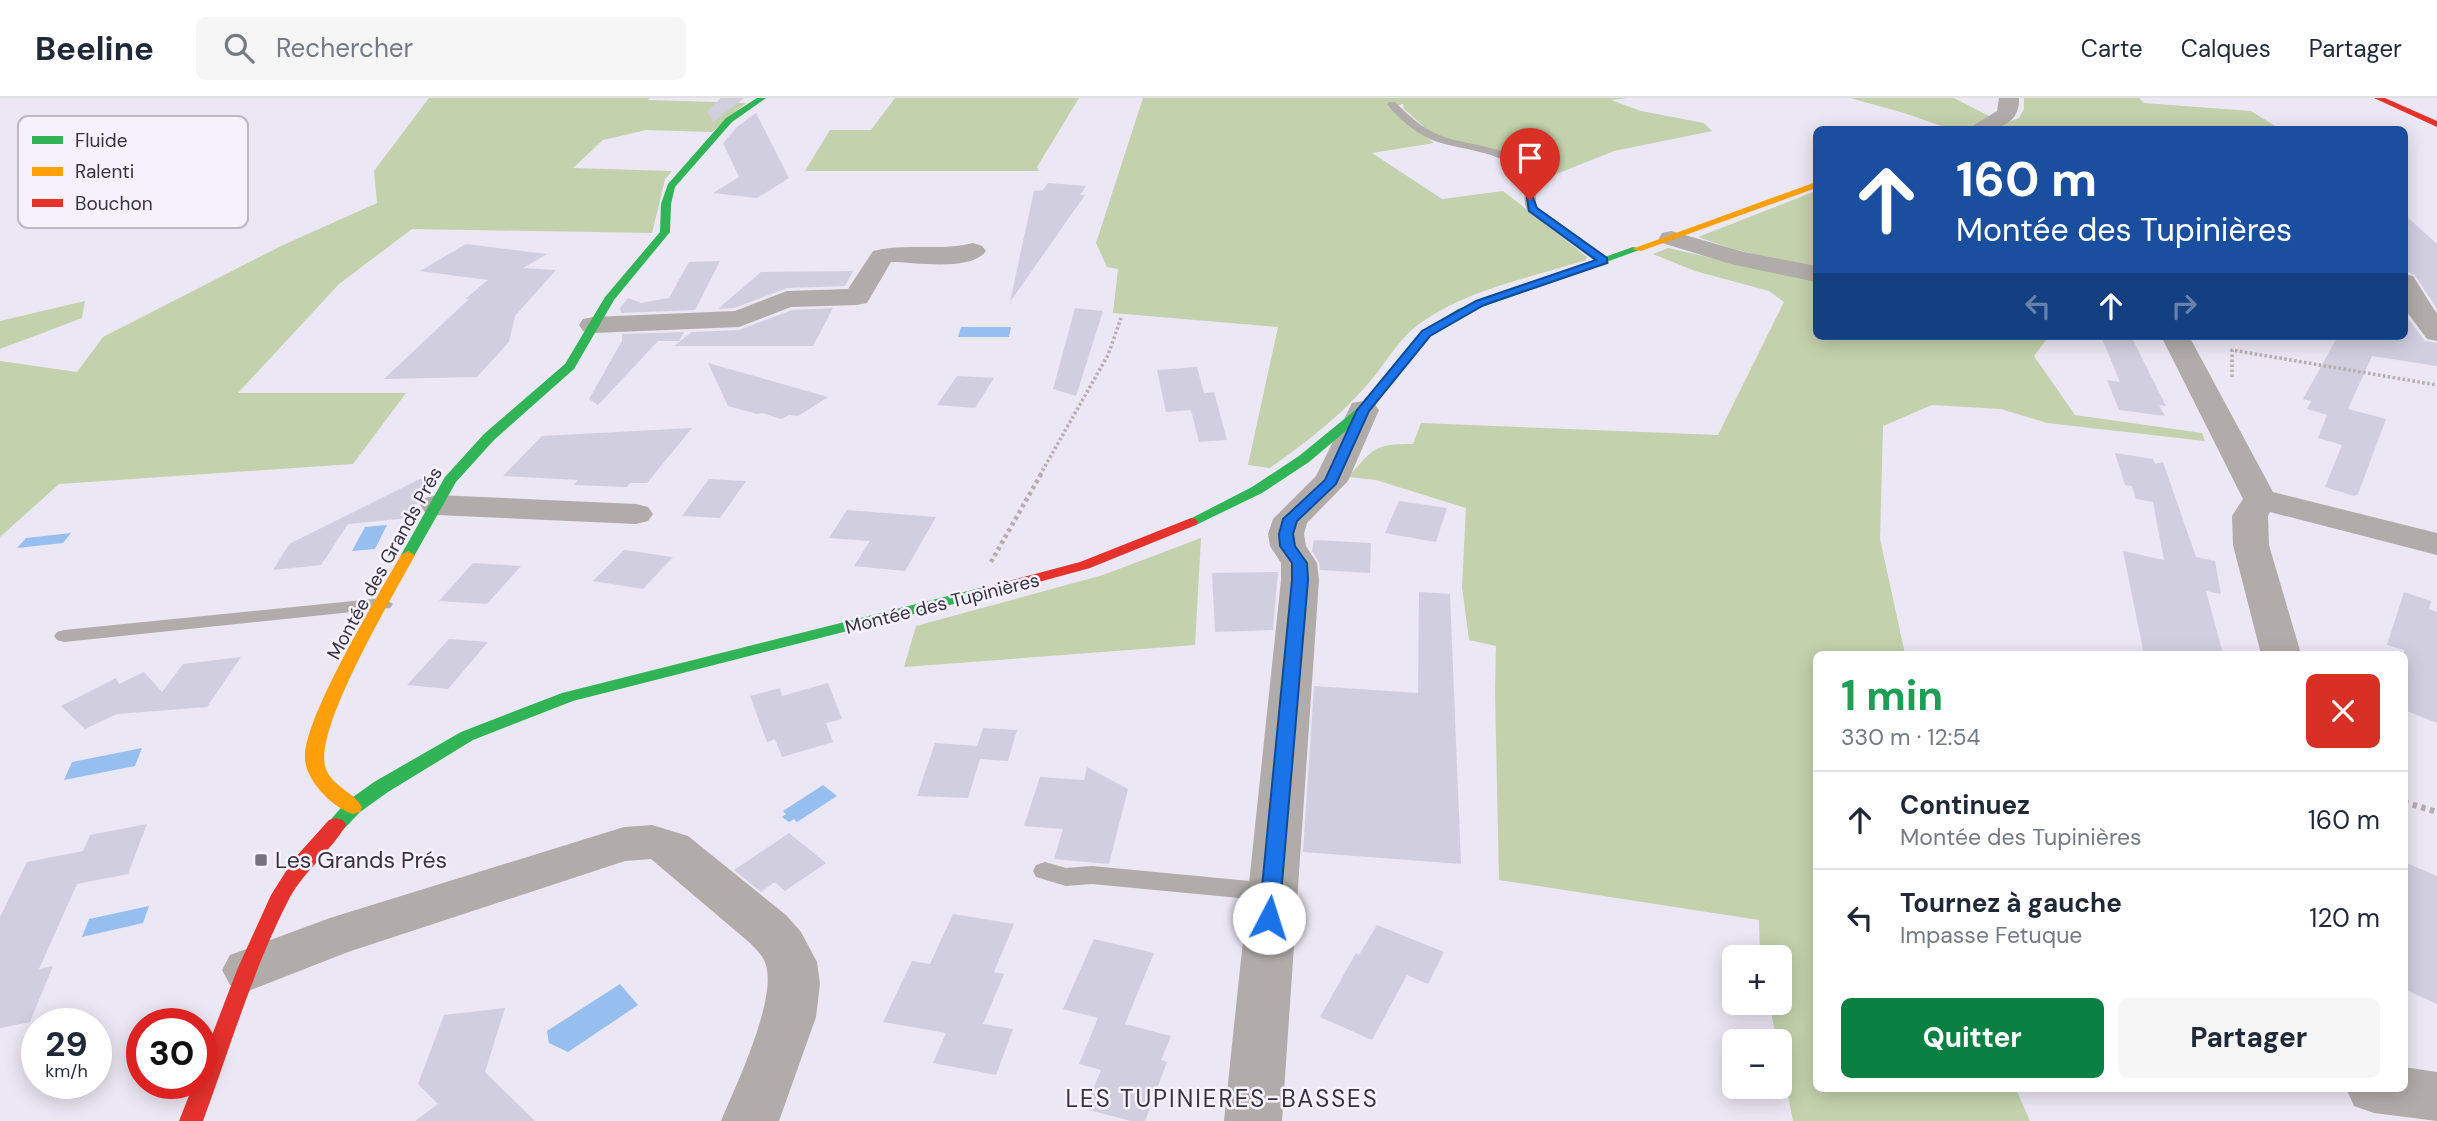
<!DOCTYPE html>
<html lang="fr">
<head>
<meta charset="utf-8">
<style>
	:root { --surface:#fff; --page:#f6f6f7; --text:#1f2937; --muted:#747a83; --line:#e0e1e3; --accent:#0b8043 }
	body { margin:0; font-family:"DM Sans",sans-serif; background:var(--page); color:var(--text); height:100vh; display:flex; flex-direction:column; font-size:26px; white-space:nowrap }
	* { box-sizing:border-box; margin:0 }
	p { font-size:23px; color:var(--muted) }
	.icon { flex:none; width:38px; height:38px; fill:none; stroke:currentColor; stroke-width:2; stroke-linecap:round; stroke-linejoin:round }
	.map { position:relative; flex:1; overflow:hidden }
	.details { position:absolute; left:1813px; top:553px; width:595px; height:441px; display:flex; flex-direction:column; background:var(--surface); border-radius:10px; box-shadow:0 4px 18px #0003 }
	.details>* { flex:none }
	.guide { position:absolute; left:1813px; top:28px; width:595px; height:214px; border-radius:10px; box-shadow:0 4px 18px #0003; background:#1a4fa0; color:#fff; overflow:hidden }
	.fabs { position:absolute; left:1722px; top:847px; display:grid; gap:14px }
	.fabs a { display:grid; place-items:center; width:70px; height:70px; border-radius:10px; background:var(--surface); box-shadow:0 4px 18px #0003; font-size:35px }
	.speed { position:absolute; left:21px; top:910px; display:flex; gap:14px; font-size:35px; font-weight:700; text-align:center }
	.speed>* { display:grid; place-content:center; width:91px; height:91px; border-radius:50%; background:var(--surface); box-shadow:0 4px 18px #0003; line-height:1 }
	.speed small { font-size:18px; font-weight:400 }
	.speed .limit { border:10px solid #d22; background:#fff; color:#111 }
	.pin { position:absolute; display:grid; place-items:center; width:60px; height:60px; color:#fff; margin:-72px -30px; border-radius:50% 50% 50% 0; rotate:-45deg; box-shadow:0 0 7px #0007 }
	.pin .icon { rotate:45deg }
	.me { position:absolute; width:77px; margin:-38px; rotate:5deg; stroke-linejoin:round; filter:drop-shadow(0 0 5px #0008) }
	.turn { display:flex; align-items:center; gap:24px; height:147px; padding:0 28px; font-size:32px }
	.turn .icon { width:91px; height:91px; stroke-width:2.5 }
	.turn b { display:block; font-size:49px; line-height:60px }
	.lanes { display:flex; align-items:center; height:66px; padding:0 28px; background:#0003; justify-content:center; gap:35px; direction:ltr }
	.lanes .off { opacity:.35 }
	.round { display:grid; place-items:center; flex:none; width:74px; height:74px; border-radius:10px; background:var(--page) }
	.headline { display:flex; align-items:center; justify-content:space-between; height:119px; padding:0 28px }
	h1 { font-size:42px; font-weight:700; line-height:52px; color:#1e9e55 }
	.button { display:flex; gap:14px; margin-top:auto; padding:14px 28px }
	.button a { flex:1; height:80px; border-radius:10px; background:var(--accent); color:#fff; font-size:28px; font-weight:700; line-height:80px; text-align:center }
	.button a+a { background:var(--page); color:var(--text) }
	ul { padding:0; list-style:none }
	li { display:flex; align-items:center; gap:21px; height:98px; padding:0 28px; border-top:2px solid var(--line) }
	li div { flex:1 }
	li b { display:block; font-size:26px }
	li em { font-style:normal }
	header { display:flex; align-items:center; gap:42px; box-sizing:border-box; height:98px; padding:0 35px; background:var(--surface); border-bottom:2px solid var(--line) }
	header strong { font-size:33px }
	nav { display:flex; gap:38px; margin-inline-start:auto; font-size:24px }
	.search { width:490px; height:63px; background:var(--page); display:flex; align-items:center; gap:18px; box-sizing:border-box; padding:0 24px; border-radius:10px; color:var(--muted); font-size:26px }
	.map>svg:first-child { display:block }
	.green { fill:#c3d1ac }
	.water { fill:#96bfef }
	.building { fill:#d1cfde }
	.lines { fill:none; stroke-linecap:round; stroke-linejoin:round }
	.path-far2 { stroke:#b3afb0; stroke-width:3.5; stroke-dasharray:2.5 2.5; stroke-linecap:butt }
	.path-far1 { stroke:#b3afb0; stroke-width:4.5; stroke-dasharray:3.5 3.5; stroke-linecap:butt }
	.path { stroke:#b3afb0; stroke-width:6; stroke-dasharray:4.5 4.5; stroke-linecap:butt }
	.lane { fill:#b0aca9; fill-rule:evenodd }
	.street { fill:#b0aca9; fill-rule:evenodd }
	.fast { fill:#30b455; fill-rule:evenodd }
	.slow { fill:#ff9f0a; fill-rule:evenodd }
	.jam { fill:#e5322d; fill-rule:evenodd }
	.route { fill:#1a73e8; stroke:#114b97; stroke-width:2 }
	.poi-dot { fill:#77727f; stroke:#f5f1fd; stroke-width:2.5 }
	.labels { text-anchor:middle; stroke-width:5; stroke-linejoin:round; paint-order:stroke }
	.street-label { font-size:19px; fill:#383340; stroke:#f5f1fd }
	.near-poi-label { font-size:23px; fill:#383340; stroke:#f5f1fd; text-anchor:start }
	.near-neighbourhood-label { font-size:24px; letter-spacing:2px; fill:#383340; stroke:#f5f1fd }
	.key { fill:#f5f1fd; stroke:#bcb8c4; stroke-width:2 }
	.key-label { font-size:19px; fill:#383340 }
</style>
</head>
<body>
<header>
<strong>Beeline</strong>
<div class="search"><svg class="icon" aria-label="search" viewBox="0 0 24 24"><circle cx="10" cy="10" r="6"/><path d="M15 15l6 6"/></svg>Rechercher</div>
<nav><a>Carte</a><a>Calques</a><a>Partager</a></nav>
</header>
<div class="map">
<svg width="2437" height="1023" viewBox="0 0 2437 1023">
	<rect width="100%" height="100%" fill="#ebe7f4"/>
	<g class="green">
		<polygon points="429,0 649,0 648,2 746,5 712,34 646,32 603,42 573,70 672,73 665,81 652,135 412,131 339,186 238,295 406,295 353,366 59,386 0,439 0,263 77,274 103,239 281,148 377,105 374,73"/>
		<polygon points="895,0 1079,0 1037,69 1039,73 805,73 830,32 871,32"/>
		<path d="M1143,0H1627L1611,2L1641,13L1704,25L1712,33L1614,53L1546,80L1500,56L1441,39L1430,34L1404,11L1403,6L1389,9L1434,45L1372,55L1442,101L1503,93L1587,159L1586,162C1533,179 1469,191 1422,224C1398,240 1386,266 1367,287C1338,320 1305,345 1270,370L1248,367L1278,229L1113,215L1118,171L1107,169L1096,145Z"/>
		<polygon points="1850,0 1954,0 1993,20 1978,27 1950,31 1904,15"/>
		<polygon points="2024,0 2139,0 2144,5 2251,13 2280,31 1989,32 2019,20 2024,11"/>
		<polygon points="1816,93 1816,172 1730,150 1698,139"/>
		<path d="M1668,150L1779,175L1816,180V238H2049L2034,258L2075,317L2202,335L2205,343L2047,325L2001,311L1932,307L1883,328L1880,441L1905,556H1816V990L2016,991L2030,1023H1793L1780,958V943H1777L1769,905H1780V859H1760L1759,822L1499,782L1495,593L1496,548L1469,542L1462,489L1466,410L1376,382L1348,379C1375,350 1373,346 1413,346L1421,325L1718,337L1784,204L1769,193L1695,173L1653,156Z"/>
		<polygon points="85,203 82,220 0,251 0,223"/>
		<polygon points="1201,440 1195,547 904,569 916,528 1103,477"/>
	</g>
	<g class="water">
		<polygon points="961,229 1011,229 1009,239 958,239"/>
		<polygon points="387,427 375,451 352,453 365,429"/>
		<polygon points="71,435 63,445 17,450 26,440"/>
		<polygon points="142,650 135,668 64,682 72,664"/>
		<polygon points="823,687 837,698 797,724 794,721 789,724 782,719 786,716 783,713"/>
		<polygon points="149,808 143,825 82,839 89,821"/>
		<polygon points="620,886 638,907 568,954 549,945 547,933"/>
	</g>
	<g class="building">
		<polygon points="721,0 744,0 713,24 707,13"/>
		<polygon points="756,15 789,80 757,100 713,95 739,79 723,45 738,28"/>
		<polygon points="1048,85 1086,88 1080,97 1085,97 1010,204 1034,93 1043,92"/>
		<polygon points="2404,116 2437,146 2437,211 2415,177 2408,174 2404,157"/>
		<polygon points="466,146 547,156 523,170 556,172 515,218 509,244 477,279 384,281 469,201 465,201 488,182 420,173"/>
		<polygon points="720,163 695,212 621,215 620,210 628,200 641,205 669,200 689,164"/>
		<polygon points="853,173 845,188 787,190 734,210 718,211 761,174"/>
		<polygon points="833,210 813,248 674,248 692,234 739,232 792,212"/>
		<polygon points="1075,210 1103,213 1076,298 1053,291"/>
		<polygon points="2404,215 2425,243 2437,245 2437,268 2372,258 2348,311 2386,321 2358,396 2354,398 2325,389 2342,347 2318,340 2327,317 2307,311 2311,303 2303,301 2338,238 2404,238"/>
		<polygon points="684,234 679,243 658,243 598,307 589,301 622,243 622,236"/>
		<polygon points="2101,238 2131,238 2166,308 2159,307 2165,318 2119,312 2107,282 2120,284"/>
		<polygon points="708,265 828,299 798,318 789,317 781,321 762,315 757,316 728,308"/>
		<polygon points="1197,269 1204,295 1214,294 1227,342 1199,344 1191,312 1166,314 1157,272"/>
		<polygon points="957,278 994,280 975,310 937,307"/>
		<polygon points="692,330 647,385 630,385 627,389 574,387 578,382 503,378 542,338"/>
		<polygon points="2115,355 2153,361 2155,366 2163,364 2196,459 2215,463 2221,496 2206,493 2223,556 2144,556 2123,453 2164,462 2153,404 2136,401 2132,388 2125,387"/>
		<polygon points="438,372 408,420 348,426 321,467 273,472 289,446"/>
		<polygon points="709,381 746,383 720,420 682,418"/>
		<polygon points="1399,403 1447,410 1436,444 1385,435"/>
		<polygon points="847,412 936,419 905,473 854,468 870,443 829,440"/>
		<polygon points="1314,442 1371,445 1370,475 1320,472 1319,464 1312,453"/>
		<polygon points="624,452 673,459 643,491 593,483"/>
		<polygon points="473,465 521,468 487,506 439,503"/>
		<polygon points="1278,474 1273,532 1215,534 1212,475"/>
		<polygon points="1419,494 1450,496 1461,766 1303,754 1314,588 1418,595"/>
		<polygon points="2404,494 2431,503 2429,511 2437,514 2437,625 2404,612 2404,552 2387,547"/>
		<polygon points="449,541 488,544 448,591 407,587"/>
		<polygon points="241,559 207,609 117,616 85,631 61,608 116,580 119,586 144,574 162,594 183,566"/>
		<polygon points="828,585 842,621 826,625 833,644 782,659 775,641 767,644 750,598 780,590 782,598"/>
		<polygon points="983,630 1017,632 1008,663 980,661 968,700 917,698 935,645 977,648"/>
		<polygon points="1087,669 1128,691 1109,766 1054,761 1063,731 1024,728 1040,679 1084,682"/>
		<polygon points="147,726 128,776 77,786 39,871 53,868 30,924 0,930 0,819 27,764 83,753 90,737"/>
		<polygon points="789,735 826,765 785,793 775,784 761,794 734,772"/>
		<polygon points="2404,764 2437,778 2437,906 2404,891"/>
		<polygon points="953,816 1014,826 994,874 1004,876 983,926 1013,931 996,977 933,965 946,935 883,924 912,863 930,866"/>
		<polygon points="1377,827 1444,854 1428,886 1407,877 1372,942 1320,919 1356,855 1359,857"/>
		<polygon points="1094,841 1154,855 1125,926 1171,938 1161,962 1167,964 1145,1023 1131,1023 1085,1011 1101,972 1079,966 1098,920 1063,911"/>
		<polygon points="505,910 485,974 535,1023 415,1023 438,1006 418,986 444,917"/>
	</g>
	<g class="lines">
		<g class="path-far2">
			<polyline points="2232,279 2232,252 2437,287"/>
			<polyline points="1040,377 1108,257 1121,220"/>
		</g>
		<polyline class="path-far1" points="991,464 1041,376"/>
		<polyline class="path" points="2404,704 2437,714"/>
		<g class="lane">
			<path d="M1389,4H1395C1408,17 1422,30 1439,37C1467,49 1517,46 1533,77C1538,87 1534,99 1537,109L1609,160V166H1599L1528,114C1521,102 1528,87 1521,76C1505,52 1454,52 1430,41C1413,33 1398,20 1387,6Z"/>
			<polygon points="383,500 393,506 390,510 64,544 57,542 54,538 57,534 64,532"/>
			<polygon points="1045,764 1066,770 1092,768 1271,785 1280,787 1283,794 1280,801 1271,803 1092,786 1066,788 1036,779 1033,773 1036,767"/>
		</g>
		<g class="street">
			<path d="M1999,0H2019C2020,32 1989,32 1966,32L1997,13Z"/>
			<polygon points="1671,133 1744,154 1816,168 1816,184 1731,166 1662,145 1659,140 1662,135"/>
			<path d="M973,145L982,148L986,153C971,174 915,164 891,164L867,205L857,207L791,209L739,229L593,235L583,233L579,227L583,221L593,219L735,213L787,193L848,191L873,153C906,144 940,154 973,145Z"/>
			<polygon points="2404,176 2413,178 2437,216 2437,243 2427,241 2404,210"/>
			<polygon points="2161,238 2189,238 2273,394 2437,435 2437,457 2270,414 2268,418 2269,447 2301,556 2261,556 2233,447 2232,418 2243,401"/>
			<polygon points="1363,303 1374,305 1379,312 1348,383 1307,425 1304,436 1306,448 1317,465 1319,482 1282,1023 1224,1023 1281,482 1281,465 1270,448 1268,436 1273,421 1316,378 1352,305"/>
			<polygon points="437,397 636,406 648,409 653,416 648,423 636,426 437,417 425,414 420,407 425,400"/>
			<path d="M652,727L688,738L786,817L801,834L817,864L820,886L816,919L779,1023H721C735,989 781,895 764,862C761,856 755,850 750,845L651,761L625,763L348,854L248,893L230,887L222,872L230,857L330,820L624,729Z"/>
			<polygon points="2404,969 2437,974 2437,1023 2374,1015 2354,1008 2346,990 2404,990"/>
		</g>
		<g class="fast">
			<polygon points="757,0 766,0 732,24 675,89 671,106 670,134 614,202 574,271 494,342 456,384 413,460 403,460 401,457 445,379 484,336 565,266 605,199 660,134 661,106 668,86 726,20"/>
			<polygon points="1633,149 1642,151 1466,215 1430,237 1367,315 1309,364 1262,395 1196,427 1191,428 1184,424 1252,389 1299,358 1359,309 1422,233 1458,211"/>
			<polygon points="984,489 992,494 989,497 573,603 473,642 388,694 360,714 343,732 336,734 329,732 326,727 346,704 374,684 461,634 562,595"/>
		</g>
		<g class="slow">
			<polygon points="1816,84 1816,90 1641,153 1632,151"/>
			<path d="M408,453L415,457C395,495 311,634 326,671C333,689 354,694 362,709L360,714L353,716C333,710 306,683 305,661C303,620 378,498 401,457Z"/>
		</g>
		<g class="jam">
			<polygon points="2374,0 2385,0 2437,23 2437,29"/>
			<polygon points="1191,420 1196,421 1198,424 1196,427 1090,470 984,499 976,494 979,491 1080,464"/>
			<path d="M336,720L343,722L346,727C331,753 305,772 290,799C254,868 230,950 203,1023H179L194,985H201V966L237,872L271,797L293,762L329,722Z"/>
		</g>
	</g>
	<polygon class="route" points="1527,100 1533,100 1537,110 1607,160 1607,165 1484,207 1430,238 1369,313 1336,386 1297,423 1293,436 1295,448 1307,465 1308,482 1279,820 1276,825 1269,828 1262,825 1259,820 1292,482 1292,465 1280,448 1279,436 1283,421 1325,382 1357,312 1422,233 1476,203 1596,162 1529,113"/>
	<rect class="poi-dot" x="254" y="755" width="14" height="14" rx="3.5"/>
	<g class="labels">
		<g class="street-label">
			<text transform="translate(384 465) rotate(-61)" y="7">Montée des Grands Prés</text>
			<text transform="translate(942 505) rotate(-14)" y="7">Montée des Tupinières</text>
		</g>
		<g class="near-poi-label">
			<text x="275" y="770">Les Grands Prés</text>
		</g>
		<g class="near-neighbourhood-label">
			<text x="1222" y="1009">LES TUPINIERES-BASSES</text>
		</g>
	</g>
	<rect x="18" y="18" width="230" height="112" rx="10" class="key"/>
	<rect x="32" y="38" width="31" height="8" fill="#30b455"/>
	<rect x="32" y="69" width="31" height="9" fill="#ff9f0a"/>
	<rect x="32" y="101" width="31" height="8" fill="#e5322d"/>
	<g class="key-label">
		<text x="75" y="49">Fluide</text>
		<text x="75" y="80">Ralenti</text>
		<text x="75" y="112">Bouchon</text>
	</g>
</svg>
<div class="fabs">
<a>+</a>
<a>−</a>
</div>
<div class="speed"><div>29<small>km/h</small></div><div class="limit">30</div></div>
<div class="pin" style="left:1530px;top:102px;background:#d93025"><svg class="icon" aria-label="arrive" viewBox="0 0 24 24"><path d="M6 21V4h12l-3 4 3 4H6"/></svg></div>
<svg class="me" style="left:1269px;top:820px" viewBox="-20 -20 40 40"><circle r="19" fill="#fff"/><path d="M0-13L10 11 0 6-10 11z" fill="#1a73e8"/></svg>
<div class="guide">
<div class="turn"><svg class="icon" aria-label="ahead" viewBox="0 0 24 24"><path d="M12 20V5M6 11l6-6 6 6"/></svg><div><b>160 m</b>Montée des Tupinières</div></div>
<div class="lanes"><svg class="icon off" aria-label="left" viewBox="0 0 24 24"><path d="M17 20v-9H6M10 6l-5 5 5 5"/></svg><svg class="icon" aria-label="ahead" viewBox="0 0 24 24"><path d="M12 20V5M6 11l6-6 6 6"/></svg><svg class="icon off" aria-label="right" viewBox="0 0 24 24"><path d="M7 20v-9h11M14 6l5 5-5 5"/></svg></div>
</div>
<section class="details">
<div class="headline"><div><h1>1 min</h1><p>330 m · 12:54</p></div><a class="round" style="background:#d93025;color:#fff"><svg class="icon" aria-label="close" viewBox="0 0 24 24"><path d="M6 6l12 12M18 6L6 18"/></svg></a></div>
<ul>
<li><svg class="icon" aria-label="ahead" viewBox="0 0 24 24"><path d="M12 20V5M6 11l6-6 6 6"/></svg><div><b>Continuez</b><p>Montée des Tupinières</p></div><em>160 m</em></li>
<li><svg class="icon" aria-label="left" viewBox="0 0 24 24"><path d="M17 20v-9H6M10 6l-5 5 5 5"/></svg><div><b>Tournez à gauche</b><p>Impasse Fetuque</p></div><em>120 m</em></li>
</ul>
<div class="button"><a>Quitter</a><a>Partager</a></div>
</section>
</div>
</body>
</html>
